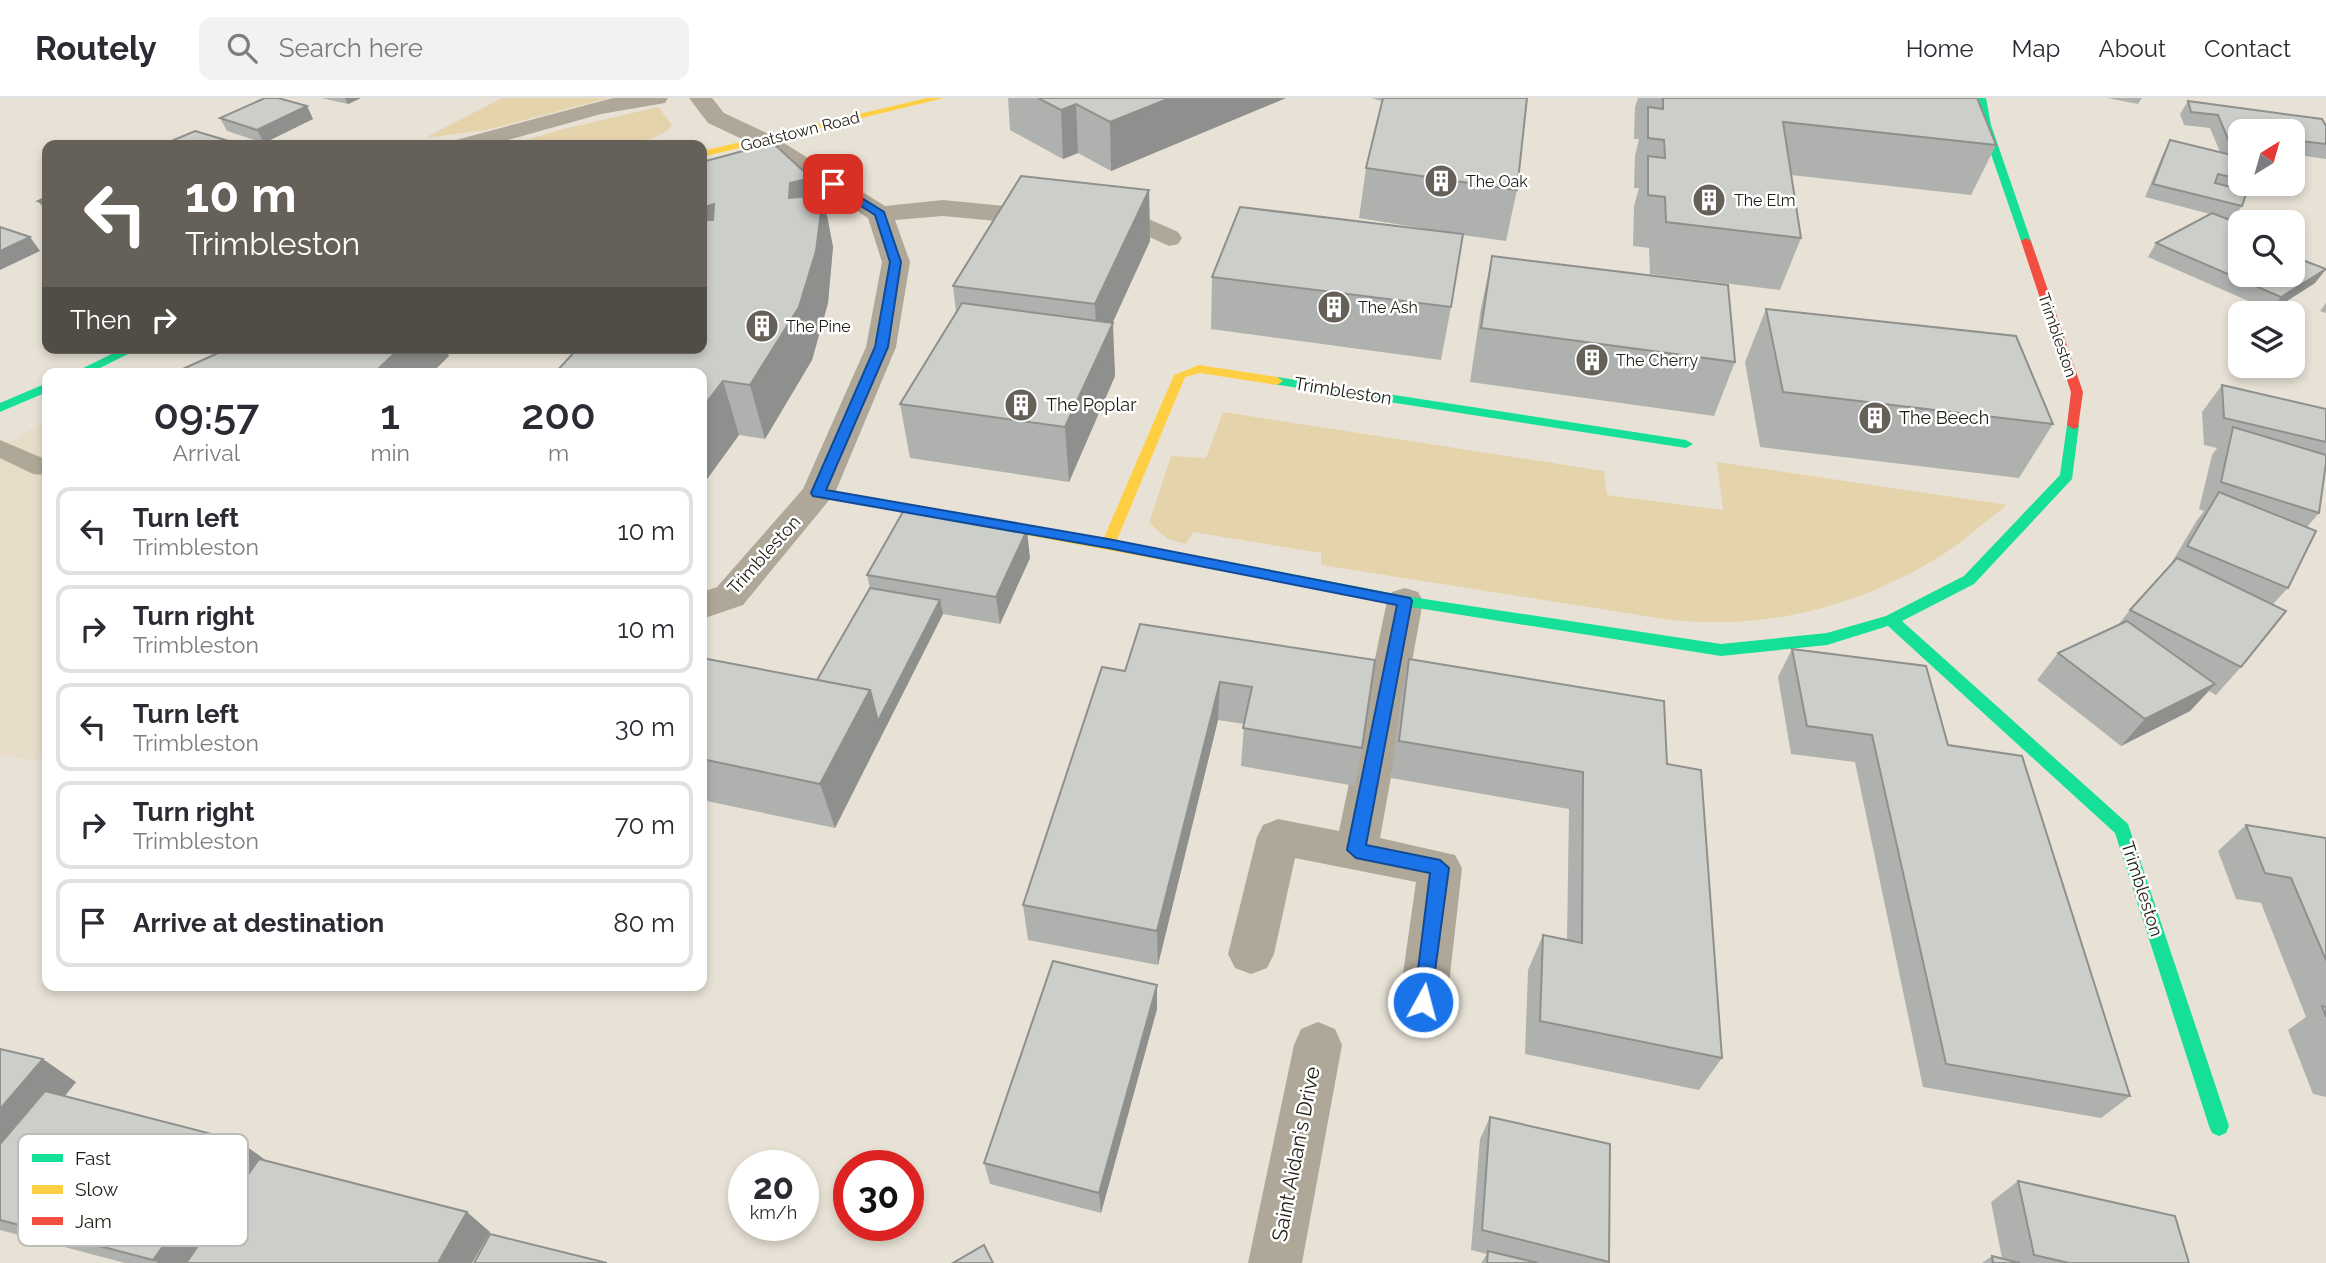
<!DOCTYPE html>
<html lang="en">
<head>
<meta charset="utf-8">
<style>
	:root { --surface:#fff; --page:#f2f2f3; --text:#2b2b33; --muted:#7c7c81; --line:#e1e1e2 }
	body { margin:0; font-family:Raleway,sans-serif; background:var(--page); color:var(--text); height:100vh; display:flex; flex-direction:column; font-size:26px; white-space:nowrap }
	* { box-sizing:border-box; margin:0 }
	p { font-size:23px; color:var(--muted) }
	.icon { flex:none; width:38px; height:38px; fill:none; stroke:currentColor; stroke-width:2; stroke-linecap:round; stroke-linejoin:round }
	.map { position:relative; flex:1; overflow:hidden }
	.drawer { position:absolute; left:42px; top:270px; width:665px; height:623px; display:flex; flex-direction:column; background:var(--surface); border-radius:14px; box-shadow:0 4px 10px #0003 }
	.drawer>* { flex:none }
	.top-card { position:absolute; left:42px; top:42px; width:665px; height:214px; border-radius:14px; box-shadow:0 4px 10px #0003; background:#656158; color:#fff; overflow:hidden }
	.needle { width:46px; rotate:37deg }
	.tools { position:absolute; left:2228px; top:21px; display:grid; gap:14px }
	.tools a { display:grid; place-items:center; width:77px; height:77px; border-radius:14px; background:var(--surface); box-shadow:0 4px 10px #0003; font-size:35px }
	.speed { position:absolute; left:728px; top:1052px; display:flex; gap:14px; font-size:35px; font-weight:700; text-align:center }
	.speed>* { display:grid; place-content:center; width:91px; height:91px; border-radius:50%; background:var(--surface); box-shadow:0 4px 10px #0003; line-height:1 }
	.speed small { font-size:18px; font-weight:400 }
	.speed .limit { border:10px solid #d22; background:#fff; color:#111 }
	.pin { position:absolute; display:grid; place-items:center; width:60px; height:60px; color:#fff; margin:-30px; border-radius:14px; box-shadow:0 4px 10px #0006 }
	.me { position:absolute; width:77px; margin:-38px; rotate:7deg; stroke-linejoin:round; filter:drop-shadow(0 0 5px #0008) }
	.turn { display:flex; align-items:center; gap:24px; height:147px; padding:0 28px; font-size:32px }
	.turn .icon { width:91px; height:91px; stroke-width:2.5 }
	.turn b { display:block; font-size:49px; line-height:60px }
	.then { display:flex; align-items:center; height:66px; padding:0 28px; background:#0003; gap:14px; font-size:26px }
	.eta { display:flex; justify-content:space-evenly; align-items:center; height:119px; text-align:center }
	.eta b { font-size:42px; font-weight:600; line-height:49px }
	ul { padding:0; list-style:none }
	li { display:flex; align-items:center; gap:21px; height:88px; margin:0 14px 10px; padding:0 14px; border:4px solid var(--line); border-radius:14px }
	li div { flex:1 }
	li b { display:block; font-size:26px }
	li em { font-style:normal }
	header { display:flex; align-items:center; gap:42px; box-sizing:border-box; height:98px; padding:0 35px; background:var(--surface); border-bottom:2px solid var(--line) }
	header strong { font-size:33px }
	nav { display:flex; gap:38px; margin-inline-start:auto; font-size:24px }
	.search { width:490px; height:63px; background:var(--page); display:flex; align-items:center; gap:18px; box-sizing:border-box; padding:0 24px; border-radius:14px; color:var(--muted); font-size:26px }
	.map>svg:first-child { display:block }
	.built { fill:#e7dcc7 }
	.green { fill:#e5d3ac }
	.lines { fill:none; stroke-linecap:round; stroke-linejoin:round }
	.lane { fill:#afa797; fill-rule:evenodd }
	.street { fill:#afa797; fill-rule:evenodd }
	.fast { fill:#16e098; fill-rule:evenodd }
	.slow { fill:#ffcf43; fill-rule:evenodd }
	.jam { fill:#f24e42; fill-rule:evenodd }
	.wall { fill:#afb1ae }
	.shaded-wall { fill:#8f908d }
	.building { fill:#ccceca; stroke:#8f908d; stroke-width:2 }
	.route { fill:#1a73e8; stroke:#114b97; stroke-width:2 }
	.labels { text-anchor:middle; stroke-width:5; stroke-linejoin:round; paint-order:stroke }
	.far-street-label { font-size:16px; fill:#1f1c14; stroke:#fff }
	.far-poi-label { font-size:16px; fill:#1f1c14; stroke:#fff; text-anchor:start }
	.street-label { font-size:18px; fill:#1f1c14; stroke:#fff }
	.poi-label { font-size:18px; fill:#1f1c14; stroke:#fff; text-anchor:start }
	.near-street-label { font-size:21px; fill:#1f1c14; stroke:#fff }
	.key { fill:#fff; stroke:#bcbbb8; stroke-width:2 }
	.key-label { font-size:19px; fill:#1f1c14 }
</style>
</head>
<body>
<header>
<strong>Routely</strong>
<div class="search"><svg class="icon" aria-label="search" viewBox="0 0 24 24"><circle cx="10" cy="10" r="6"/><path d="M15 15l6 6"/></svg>Search here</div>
<nav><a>Home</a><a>Map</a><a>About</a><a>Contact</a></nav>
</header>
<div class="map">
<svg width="2326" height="1165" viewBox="0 0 2326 1165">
	<rect width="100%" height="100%" fill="#e8e2d6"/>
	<polygon class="built" points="47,323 47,652 35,664 0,656 0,348"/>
	<g class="green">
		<polygon points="502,0 609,0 486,32 425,40"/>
		<path d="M658,9L672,27C650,58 546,47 509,47L563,31Z"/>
		<path d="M1223,314L1604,373L1607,397L1723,412L1717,364L2007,407C1983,425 1960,447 1934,462C1853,510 1764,532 1671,522L1321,467V455L1193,434L1186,446L1168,441L1149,425L1171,358L1206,360Z"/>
	</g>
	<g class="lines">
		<polygon class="lane" points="0,342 47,362 47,377 33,376 0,360"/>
		<g class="street">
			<polygon points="613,0 668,0 665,5 601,16 490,47 453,47 456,42"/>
			<polygon points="689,0 712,0 724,15 771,37 885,108 943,102 1151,122 1178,134 1182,140 1178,146 1169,148 1145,137 943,118 895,122 910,164 896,249 835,395 743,507 702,521 702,494 717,489 803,391 866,249 882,164 868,120 755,47 708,25"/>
			<polygon points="1405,490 1418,494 1423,503 1380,740 1455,757 1462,770 1447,904 1440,919 1423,925 1406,919 1399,904 1416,784 1295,760 1274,856 1267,870 1251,876 1235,870 1228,856 1257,739 1263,727 1278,721 1339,733 1387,503 1392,494"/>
			<polygon points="1318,924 1335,931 1342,947 1302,1165 1248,1165 1294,947 1301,931"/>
		</g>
		<g class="fast">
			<polygon points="1976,0 1986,0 1991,27 2031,143 2030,145 2021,143 1981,27"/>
			<polygon points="124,250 140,250 90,275 73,275"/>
			<polygon points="1277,279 1686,342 1693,346 1686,350 1273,286 1273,280"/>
			<polygon points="47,285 47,294 0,314 0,305"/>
			<polygon points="2073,323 2079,327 2072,381 1974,486 1902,523 2128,726 2229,1028 2226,1035 2219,1038 2212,1035 2209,1028 2115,735 1888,528 1827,547 1721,558 1405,508 1266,481 1259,476 1266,471 1405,498 1721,546 1827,535 1886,518 1964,478 2060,377 2067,327"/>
		</g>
		<g class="slow">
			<polygon points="927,0 944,0 702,59 702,53"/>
			<polygon points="1199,267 1277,279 1283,283 1277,287 1200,275 1185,279 1116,444 1266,471 1271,472 1273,476 1271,480 1266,481 818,399 811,395 818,391 1103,442 1174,277"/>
		</g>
		<polygon class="jam" points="2026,140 2031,143 2083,294 2078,330 2073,331 2067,327 2071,294 2021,143"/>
	</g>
	<g class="wall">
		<polygon points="321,0 361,0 348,6"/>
		<polygon points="1008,0 1286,0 1111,73 1078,55 1063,61 1010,32"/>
		<polygon points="1371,0 1527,0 1517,92 1506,143 1463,137 1451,209 1441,262 1211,231 1212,179 1439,133 1359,120 1366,70 1382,3"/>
		<polygon points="1638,0 1977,0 1996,47 1971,97 1791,77 1801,140 1780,192 1650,176 1649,150 1633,148 1634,108 1639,90 1634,90 1635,58 1639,41 1634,41 1635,9"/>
		<polygon points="2107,0 2142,0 2138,6"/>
		<polygon points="2188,3 2326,28 2326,61 2292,56 2292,33 2240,33 2240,57 2222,55 2239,81 2233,90 2242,108 2233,122 2221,119 2240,177 2326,171 2315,185 2271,213 2148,159 2156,145 2210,116 2145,99 2163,56 2170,42 2220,54 2210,30 2184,27 2180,16"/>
		<polygon points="307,8 313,21 264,45 227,33 220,20"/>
		<polygon points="1149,92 1150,143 1112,225 1115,278 1069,384 910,360 900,306 956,214 953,188"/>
		<polygon points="823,97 833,149 828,205 812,262 765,341 739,337 702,388 702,250 815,98"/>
		<polygon points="47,99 47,116 38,103"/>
		<polygon points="1492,158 1735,264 1714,318 1470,284 1481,210"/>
		<polygon points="2326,205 2326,215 2320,213"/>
		<polygon points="1766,211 2053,326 2019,380 1760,349 1745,264"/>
		<polygon points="2222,287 2326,311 2326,356 2319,415 2307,429 2288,490 2272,507 2241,569 2216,597 2209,593 2190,613 2121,648 2037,582 2058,555 2118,527 2130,512 2169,469 2197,422 2204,413 2199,411 2212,357 2217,350 2204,347 2202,314"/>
		<polygon points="1030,460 1000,526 943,516 835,730 702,702 702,560 817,582 870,490 867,477"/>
		<polygon points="1792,551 1948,647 2130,998 2101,1020 1923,989 1855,664 1791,656 1778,579"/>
		<polygon points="1409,561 1667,666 1722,960 1699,992 1525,956 1528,872 1543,837 1567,842 1569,711 1391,680 1401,599"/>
		<polygon points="1375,562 1362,650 1355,688 1241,668 1244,626 1218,622 1158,867 1028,842 1023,807 1125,573"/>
		<polygon points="2246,727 2326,740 2326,999 2313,996 2288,932 2306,919 2261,805 2236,801 2218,753"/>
		<polygon points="1157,911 1101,1115 990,1086 984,1065"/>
		<polygon points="0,951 76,984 65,998 239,1043 265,1062 490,1134 472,1165 125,1165 0,1132"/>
		<polygon points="1490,1019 1609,1164 1608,1165 1481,1165 1487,1156 1471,1152 1480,1041"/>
		<polygon points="2018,1083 2189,1165 1982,1165 1992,1158 2002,1160 1991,1104"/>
	</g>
	<g class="shaded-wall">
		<polygon points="345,0 361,0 348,6"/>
		<polygon points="1170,0 1286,0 1111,73 1110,24"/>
		<polygon points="1076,6 1078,55 1063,61 1061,12"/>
		<polygon points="307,8 313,21 264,45 257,32"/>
		<polygon points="811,80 820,120 823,97 833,149 828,205 812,262 765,341 750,287 789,100 790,85"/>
		<polygon points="1149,92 1150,143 1097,259 1095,206"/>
		<polygon points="714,106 728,158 702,166 702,110"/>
		<polygon points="30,139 40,153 0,172 0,153"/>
		<polygon points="2326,171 2315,185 2271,213 2281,199"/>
		<polygon points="1113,225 1115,278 1069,384 1065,329"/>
		<polygon points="400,250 446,250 449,258 432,275 374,275"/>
		<polygon points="462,250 482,250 465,256"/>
		<polygon points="723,283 739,337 702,388 702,310"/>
		<polygon points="1027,432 1030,460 1000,526 996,499"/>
		<polygon points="940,502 943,516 835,730 820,686 870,592"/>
		<polygon points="1220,584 1218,622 1158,867 1157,833"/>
		<polygon points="2215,586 2190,613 2121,648 2145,621"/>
		<polygon points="1157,887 1157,911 1101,1115 1099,1095"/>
		<polygon points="43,961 76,984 0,1076 0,1011"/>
		<polygon points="239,1043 268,1064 198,1165 158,1165 153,1162"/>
		<polygon points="467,1114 490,1134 472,1165 438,1165"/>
	</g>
	<g class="building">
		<polygon points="265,0 278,0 307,8 257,32 220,20"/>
		<polygon points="1038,0 1170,0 1110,24 1076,6 1061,12"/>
		<polygon points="1383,0 1527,0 1517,92 1366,70"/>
		<polygon points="1663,0 1977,0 1996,47 1783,24 1801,140 1666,124 1665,99 1648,97 1648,58 1665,60 1664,42 1648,40 1648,9 1663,11"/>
		<polygon points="2188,3 2322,21 2326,28 2326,46 2292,42 2292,33 2240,33 2240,43 2228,41 2218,17 2191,14"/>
		<polygon points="195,33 232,44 225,47 162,47"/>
		<polygon points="2170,42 2240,59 2240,77 2239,81 2218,76 2215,85 2247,93 2242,108 2153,86"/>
		<polygon points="773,45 811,80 790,85 789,100 823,97 816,153 799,209 750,287 723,283 702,310 702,275 555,275 578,250 702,250 702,122 713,122 714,106 702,110 702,64"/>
		<polygon points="1021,78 1149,92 1095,206 953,188"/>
		<polygon points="47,99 47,106 38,103"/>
		<polygon points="1240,109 1463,136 1451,209 1212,179"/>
		<polygon points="2212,115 2240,126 2240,177 2292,177 2292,158 2326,171 2281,199 2156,145"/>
		<polygon points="0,129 30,139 0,153"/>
		<polygon points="1492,158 1728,187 1735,264 1481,230"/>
		<polygon points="962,205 1113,225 1065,329 900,306"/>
		<polygon points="1766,211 2016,238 2053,326 1783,294"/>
		<polygon points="229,250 400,250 374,275 174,275"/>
		<polygon points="2222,287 2326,311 2326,344 2224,320"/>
		<polygon points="2233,329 2326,357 2326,365 2319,415 2221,384"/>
		<polygon points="2219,394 2316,433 2288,490 2187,448"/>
		<polygon points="904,412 1027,432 996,499 867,477"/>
		<polygon points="2177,460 2286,513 2241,569 2130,512"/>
		<polygon points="870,490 940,502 878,623 870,592 817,582"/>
		<polygon points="2127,523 2215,586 2145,621 2058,555"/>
		<polygon points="1140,526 1375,562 1362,650 1243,630 1252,589 1220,584 1157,833 1023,807 1102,569 1125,573"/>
		<polygon points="1792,551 1926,568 1948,647 2022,658 2130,998 1946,966 1872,637 1807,628"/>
		<polygon points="702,560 870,592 820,686 702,661"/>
		<polygon points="1409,561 1664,603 1667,666 1701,672 1722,960 1540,923 1543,837 1582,845 1583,674 1399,643"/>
		<polygon points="2246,727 2326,740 2326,862 2291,780 2265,775"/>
		<polygon points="1053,863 1157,887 1099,1095 984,1065"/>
		<polygon points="2322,908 2326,909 2326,919"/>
		<polygon points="0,951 43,961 0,1011"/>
		<polygon points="45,993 239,1043 153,1162 0,1122 0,1046"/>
		<polygon points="1490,1019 1610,1046 1609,1164 1482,1132"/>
		<polygon points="259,1061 467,1114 438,1165 186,1165"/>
		<polygon points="2018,1083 2175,1118 2189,1165 2069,1165 2034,1157"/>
		<polygon points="490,1136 607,1165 474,1165"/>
		<polygon points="984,1147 993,1165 953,1165"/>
		<polygon points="1488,1153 1538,1165 1487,1165"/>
		<polygon points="1992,1158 2020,1165 1993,1165"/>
	</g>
	<polygon class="route" points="829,84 836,84 884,114 901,164 888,249 826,392 1108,441 1410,500 1412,503 1366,747 1440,762 1449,770 1430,910 1423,913 1416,910 1414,904 1430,775 1356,760 1347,752 1397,507 1108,450 813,398 811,395 875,249 890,164 875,117 829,88"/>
	<defs>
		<symbol id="building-disc" viewBox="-11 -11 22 22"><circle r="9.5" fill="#656158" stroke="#fff"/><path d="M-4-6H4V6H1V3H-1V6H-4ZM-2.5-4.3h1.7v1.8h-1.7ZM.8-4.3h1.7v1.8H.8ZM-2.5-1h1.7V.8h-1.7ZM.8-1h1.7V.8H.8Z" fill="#fff"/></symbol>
	</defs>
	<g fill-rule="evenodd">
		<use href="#building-disc" x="1422" y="64" width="38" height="38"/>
		<use href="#building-disc" x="1690" y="83" width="38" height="38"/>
		<use href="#building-disc" x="1315" y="190" width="38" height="38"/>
		<use href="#building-disc" x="743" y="209" width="38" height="38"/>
		<use href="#building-disc" x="1573" y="243" width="38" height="38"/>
		<use href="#building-disc" x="1002" y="288" width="38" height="38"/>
		<use href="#building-disc" x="1856" y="301" width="38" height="38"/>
	</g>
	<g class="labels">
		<g class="far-street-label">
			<text transform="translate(800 33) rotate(-14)" y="6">Goatstown Road</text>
			<text transform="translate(2058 237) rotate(71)" y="6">Trimbleston</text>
		</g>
		<g class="far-poi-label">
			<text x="1466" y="89">The Oak</text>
			<text x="1734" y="108">The Elm</text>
			<text x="1358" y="215">The Ash</text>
			<text x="786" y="234">The Pine</text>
			<text x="1616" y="268">The Cherry</text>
		</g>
		<g class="street-label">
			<text transform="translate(1343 293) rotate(9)" y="6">Trimbleston</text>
			<text transform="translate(764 457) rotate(-48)" y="6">Trimbleston</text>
			<text transform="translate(2142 791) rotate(72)" y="6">Trimbleston</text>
		</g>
		<g class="poi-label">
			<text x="1046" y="313">The Poplar</text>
			<text x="1899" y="326">The Beech</text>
		</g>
		<g class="near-street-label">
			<text transform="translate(1296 1056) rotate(-79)" y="7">Saint Aidan's Drive</text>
		</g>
	</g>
	<rect x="18" y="1036" width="230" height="112" rx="10" class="key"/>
	<rect x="32" y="1056" width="31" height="8" fill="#16e098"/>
	<rect x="32" y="1087" width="31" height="9" fill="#ffcf43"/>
	<rect x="32" y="1119" width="31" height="8" fill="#f24e42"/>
	<g class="key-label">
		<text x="75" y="1067">Fast</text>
		<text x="75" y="1098">Slow</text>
		<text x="75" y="1130">Jam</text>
	</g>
</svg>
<div class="tools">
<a><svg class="needle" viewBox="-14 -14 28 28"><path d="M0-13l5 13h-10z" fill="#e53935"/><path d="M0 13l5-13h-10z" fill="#7c7c81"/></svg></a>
<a><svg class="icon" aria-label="search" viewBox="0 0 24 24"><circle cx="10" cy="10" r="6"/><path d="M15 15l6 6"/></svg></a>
<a><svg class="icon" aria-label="layers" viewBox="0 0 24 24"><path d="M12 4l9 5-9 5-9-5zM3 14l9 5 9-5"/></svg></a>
</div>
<div class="speed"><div>20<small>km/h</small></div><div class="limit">30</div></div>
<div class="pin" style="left:833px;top:86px;background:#d93025"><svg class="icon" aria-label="arrive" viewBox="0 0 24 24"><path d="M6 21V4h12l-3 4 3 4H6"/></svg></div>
<svg class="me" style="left:1423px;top:904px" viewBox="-20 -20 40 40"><circle r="17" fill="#1a73e8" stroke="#fff" stroke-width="3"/><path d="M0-11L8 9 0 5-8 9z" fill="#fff"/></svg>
<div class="top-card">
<div class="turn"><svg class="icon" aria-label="left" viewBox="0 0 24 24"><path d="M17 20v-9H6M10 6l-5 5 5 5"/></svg><div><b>10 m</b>Trimbleston</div></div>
<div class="then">Then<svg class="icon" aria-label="right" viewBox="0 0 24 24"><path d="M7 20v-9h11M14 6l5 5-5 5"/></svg></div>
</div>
<section class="drawer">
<div class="eta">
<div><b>09:57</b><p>Arrival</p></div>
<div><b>1</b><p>min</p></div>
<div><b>200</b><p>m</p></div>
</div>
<ul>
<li><svg class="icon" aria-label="left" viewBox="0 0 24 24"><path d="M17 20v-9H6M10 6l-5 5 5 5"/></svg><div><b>Turn left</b><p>Trimbleston</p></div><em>10 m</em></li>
<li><svg class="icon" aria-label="right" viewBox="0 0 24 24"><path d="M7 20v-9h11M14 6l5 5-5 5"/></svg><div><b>Turn right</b><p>Trimbleston</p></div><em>10 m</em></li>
<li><svg class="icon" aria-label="left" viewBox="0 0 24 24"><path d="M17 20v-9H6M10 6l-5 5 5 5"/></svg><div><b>Turn left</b><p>Trimbleston</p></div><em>30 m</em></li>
<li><svg class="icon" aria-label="right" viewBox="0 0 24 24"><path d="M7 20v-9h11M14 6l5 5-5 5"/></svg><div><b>Turn right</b><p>Trimbleston</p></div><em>70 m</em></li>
<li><svg class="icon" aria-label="arrive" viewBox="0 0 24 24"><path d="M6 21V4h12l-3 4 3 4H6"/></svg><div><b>Arrive at destination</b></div><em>80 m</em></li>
</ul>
</section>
</div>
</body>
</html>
